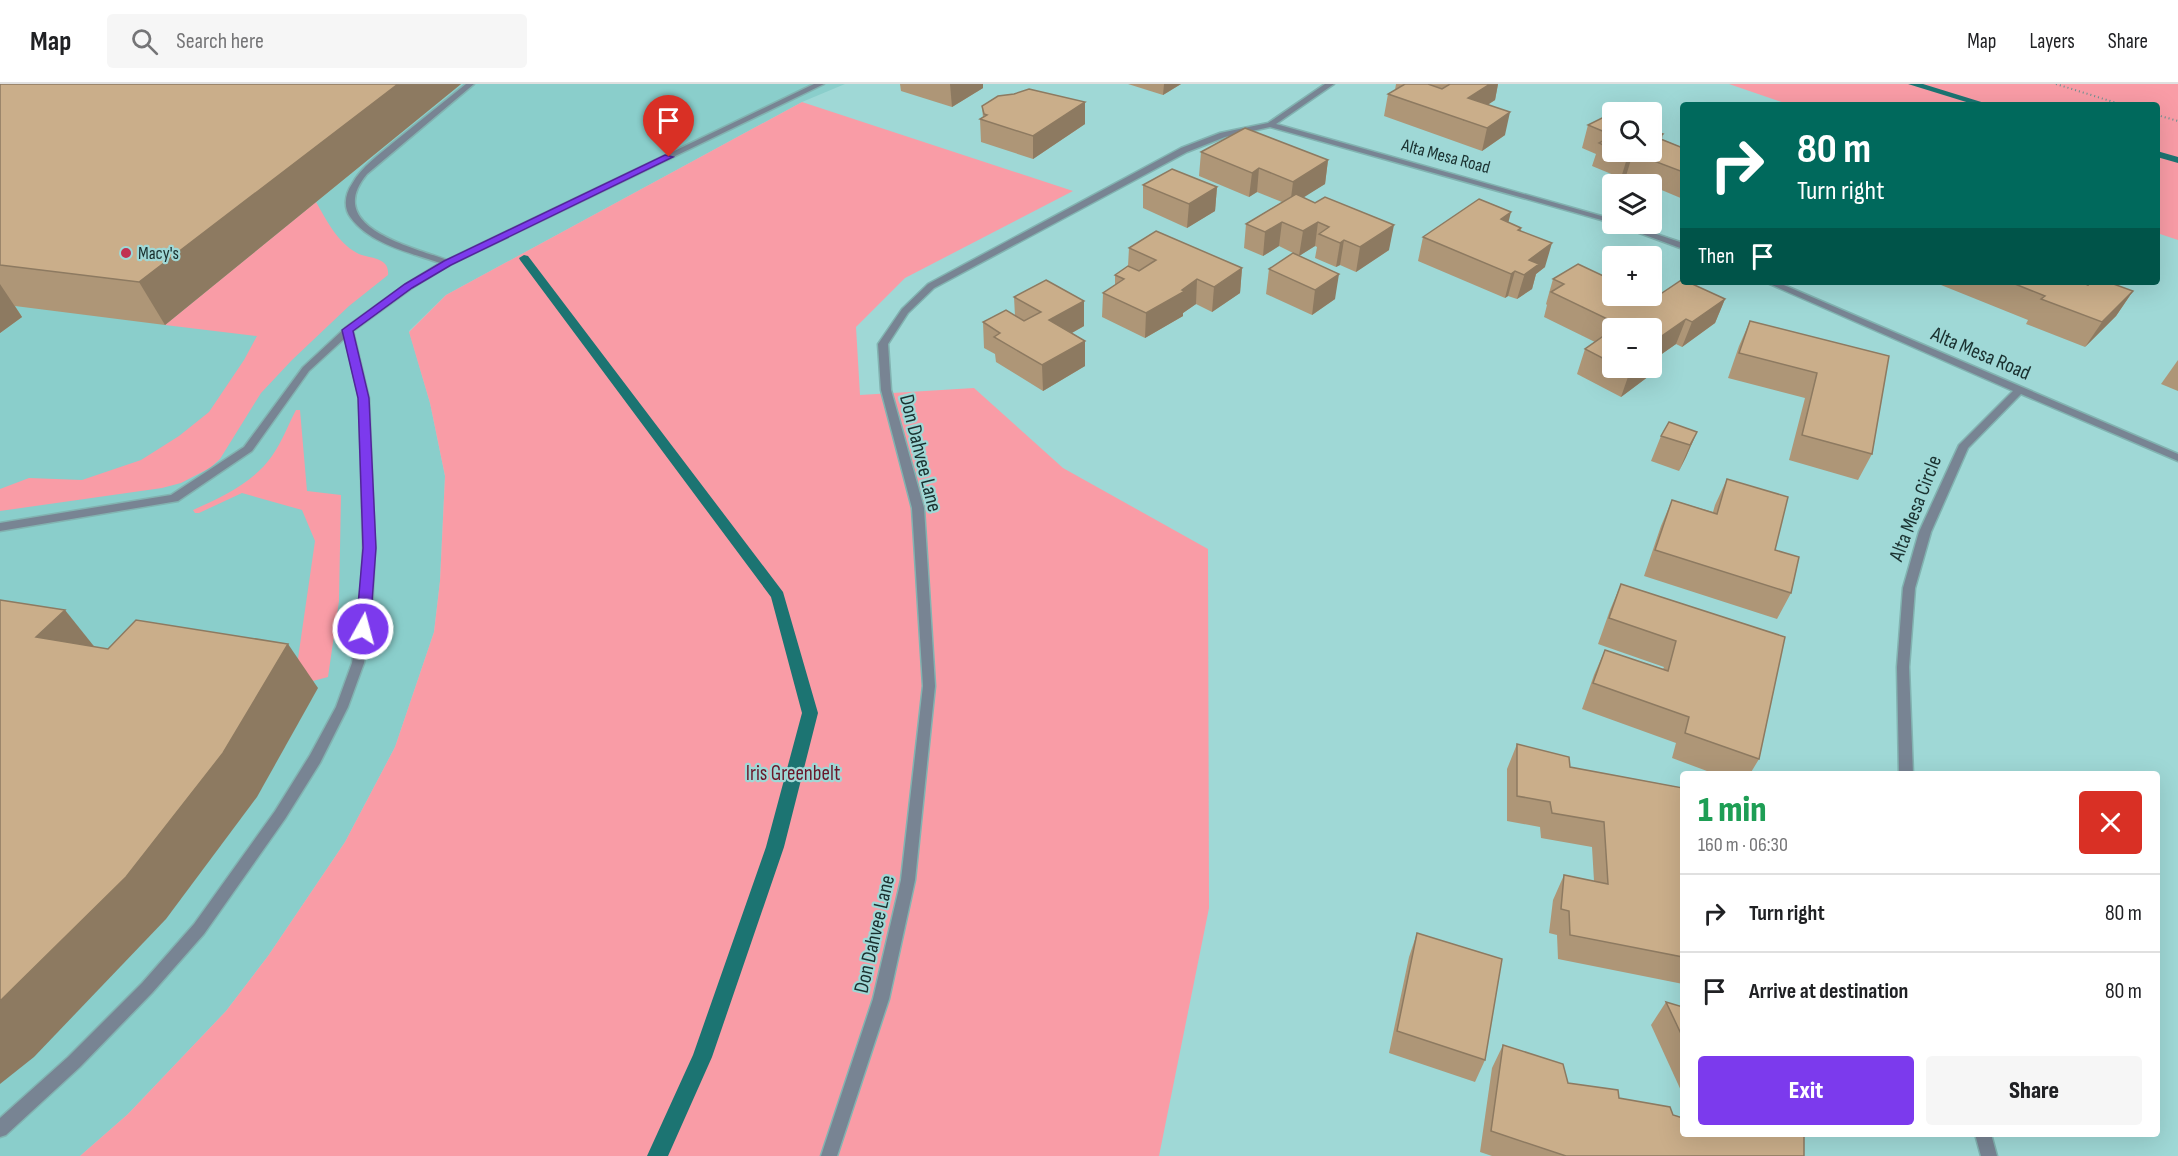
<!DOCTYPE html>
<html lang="en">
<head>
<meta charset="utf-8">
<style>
	:root { --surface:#fff; --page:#f6f6f6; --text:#202124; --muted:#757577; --line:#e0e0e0; --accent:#7c3aed }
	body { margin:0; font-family:"Sofia Sans Condensed",sans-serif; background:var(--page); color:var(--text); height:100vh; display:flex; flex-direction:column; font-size:22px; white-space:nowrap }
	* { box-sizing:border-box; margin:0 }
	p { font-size:20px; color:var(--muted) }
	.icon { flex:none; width:33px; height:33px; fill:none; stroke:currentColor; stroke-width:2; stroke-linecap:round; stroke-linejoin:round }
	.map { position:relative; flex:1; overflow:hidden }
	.panel { position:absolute; left:1680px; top:687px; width:480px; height:366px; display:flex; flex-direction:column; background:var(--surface); border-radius:6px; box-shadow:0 6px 24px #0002 }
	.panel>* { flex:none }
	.hud { position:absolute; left:1680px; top:18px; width:480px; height:183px; border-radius:6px; box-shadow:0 6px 24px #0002; background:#00695c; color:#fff; overflow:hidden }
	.controls { position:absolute; left:1602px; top:18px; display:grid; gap:12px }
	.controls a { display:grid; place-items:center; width:60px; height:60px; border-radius:6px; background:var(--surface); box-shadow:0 6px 24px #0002; font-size:30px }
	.pin { position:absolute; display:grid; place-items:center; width:51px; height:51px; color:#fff; margin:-62px -26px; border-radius:50% 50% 50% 0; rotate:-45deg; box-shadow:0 0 6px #0007 }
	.pin .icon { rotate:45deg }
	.me { position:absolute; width:66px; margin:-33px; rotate:7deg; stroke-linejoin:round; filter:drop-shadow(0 0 4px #0008) }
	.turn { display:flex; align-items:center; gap:21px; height:126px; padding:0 18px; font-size:27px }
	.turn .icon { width:78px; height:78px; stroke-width:2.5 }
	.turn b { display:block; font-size:42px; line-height:51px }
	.then { display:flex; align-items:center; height:57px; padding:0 18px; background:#0003; gap:12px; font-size:22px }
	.round { display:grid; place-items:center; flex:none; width:63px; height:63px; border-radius:6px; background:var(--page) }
	.headline { display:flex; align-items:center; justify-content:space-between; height:102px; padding:0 18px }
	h1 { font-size:36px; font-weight:800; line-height:45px; color:#1e9e55 }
	.cta { display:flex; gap:12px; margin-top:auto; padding:12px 18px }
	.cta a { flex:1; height:69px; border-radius:6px; background:var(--accent); color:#fff; font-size:24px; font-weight:800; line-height:69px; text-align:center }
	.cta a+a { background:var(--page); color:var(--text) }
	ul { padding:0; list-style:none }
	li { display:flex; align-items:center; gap:18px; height:78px; padding:0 18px; border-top:2px solid var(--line) }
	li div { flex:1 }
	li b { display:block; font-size:22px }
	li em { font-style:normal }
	header { display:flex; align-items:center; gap:36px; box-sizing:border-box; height:84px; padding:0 30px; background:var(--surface); border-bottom:2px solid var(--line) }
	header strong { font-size:28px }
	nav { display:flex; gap:33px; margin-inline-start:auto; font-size:21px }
	.search { width:420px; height:54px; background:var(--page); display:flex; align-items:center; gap:15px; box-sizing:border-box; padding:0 21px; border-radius:6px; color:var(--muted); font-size:22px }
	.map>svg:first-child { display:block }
	.built { fill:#8acecb }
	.green { fill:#f99ca6 }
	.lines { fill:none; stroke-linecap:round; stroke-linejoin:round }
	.stream { fill:#1c7472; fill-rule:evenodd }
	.lane-casing { stroke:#82b3b1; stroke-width:3 }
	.street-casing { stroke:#82b3b1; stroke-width:3 }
	.path { stroke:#679190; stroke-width:2; stroke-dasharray:1 3; stroke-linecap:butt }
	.lane { fill:#788493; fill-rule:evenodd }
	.street { fill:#788493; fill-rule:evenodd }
	.wall { fill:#ae9677; fill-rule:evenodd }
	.shaded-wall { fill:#8d7a61 }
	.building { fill:#caae8a; stroke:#8d7a61; stroke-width:1.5 }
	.route { fill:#7c3aed; stroke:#51269a; stroke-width:1.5 }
	.poi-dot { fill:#c13151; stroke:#9fd8d6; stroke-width:2 }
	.labels { text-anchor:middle; stroke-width:4.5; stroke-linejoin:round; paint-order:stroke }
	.far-street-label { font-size:18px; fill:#1a3130; stroke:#9fd8d6 }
	.far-poi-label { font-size:18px; fill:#1a3130; stroke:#9fd8d6; text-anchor:start }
	.street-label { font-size:21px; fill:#1a3130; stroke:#9fd8d6 }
	.park-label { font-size:21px; fill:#69182a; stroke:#9fd8d6 }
</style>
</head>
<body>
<header>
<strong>Map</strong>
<div class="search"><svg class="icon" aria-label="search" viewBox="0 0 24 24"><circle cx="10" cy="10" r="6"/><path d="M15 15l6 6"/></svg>Search here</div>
<nav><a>Map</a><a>Layers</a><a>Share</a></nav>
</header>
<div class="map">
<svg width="2178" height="1072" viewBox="0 0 2178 1072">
	<rect width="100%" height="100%" fill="#9fd8d6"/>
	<polygon class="built" points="0,0 845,0 802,18 446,211 409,247 430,319 445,392 440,497 434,548 395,663 345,758 268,872 226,927 128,1030 80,1072 0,1072"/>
	<g class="green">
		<polygon points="1729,0 2178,0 2178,156 2157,149 2157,21 1790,21"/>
		<polygon points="802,18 1073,107 905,194 856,243 860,311 974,304 1063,384 1208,465 1209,824 1159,1072 80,1072 128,1030 226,927 268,872 345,758 395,663 434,548 440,497 445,392 430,319 409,248 446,211"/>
		<path d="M316,118C327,137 337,158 357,169C368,175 390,172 388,191L349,222L292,276L261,309L220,375L210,384L181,399L162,404L0,427V405L29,394L82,396L141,376L179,352L209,328L244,276L257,252L165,241Z"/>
		<path d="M296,326H300L307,407L341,411L339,517L328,593L294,602L315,457L302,426L242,409L199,429H195L193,426C222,413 253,399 272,372C282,358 288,341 296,326Z"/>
	</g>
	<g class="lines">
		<g class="stream">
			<polygon points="1908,0 1923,0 1991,21 1976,21"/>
			<polygon points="2157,67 2178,73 2178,79 2157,73"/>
			<polygon points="524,171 528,172 783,508 818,629 784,763 712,973 668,1072 647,1072 693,971 766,763 802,629 771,513 520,176 519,174"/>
		</g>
		<defs>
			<path id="lane" d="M466,0H474L367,90C323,143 410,162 447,176L814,0H824L450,181L412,204L353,247L369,314L375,464L372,528L364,579L348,623L320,679L285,735L204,850L152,909L80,983L6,1051L0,1053V1034L68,973L142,899L194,840L275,727L310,671L336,623L352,579L360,528L363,464L359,314L345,254L309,287L252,367L178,417L0,447V439L171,411L244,363L303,283L345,244L406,200L440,179C411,169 370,160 351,134C343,124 345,110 352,100C362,82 379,71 394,58C418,39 442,19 466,0Z"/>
			<g id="street">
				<polygon points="1325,0 1334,0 1276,40 1612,135 1612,139 1270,43 1225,53 1187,68 934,204 908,229 888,260 891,306 924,424 935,602 915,796 889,915 837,1072 821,1072 873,915 901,796 923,602 912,424 881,306 878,260 902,225 928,200 1181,64 1220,49 1268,39"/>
				<polygon points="1615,140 1626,140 1683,159 1683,165"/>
				<polygon points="1765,198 1777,198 2178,370 2178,377 2021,310 1968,364 1931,448 1915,504 1909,583 1913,690 1899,690 1897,583 1903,504 1919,448 1959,361 2013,307"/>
				<polygon points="1975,1050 1991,1050 1997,1072 1981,1072"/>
			</g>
		</defs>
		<use href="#lane" class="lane-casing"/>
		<use href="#street" class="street-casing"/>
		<g class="path">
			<polyline points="2056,0 2123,21"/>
			<polyline points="2157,31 2178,37"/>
		</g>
		<use href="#lane" class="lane"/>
		<use href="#street" class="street"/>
	</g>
	<g class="wall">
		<polygon points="0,0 461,0 165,241 15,222 22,233 0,249"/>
		<polygon points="900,0 983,0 983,4 952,23 901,7"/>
		<polygon points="1128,0 1181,0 1163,11"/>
		<polygon points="1396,0 1498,0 1495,16 1487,21 1505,51 1482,67 1384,32 1388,10 1395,6"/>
		<polygon points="1085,18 1085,40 1033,75 981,58 980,35 983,34 982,22"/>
		<polygon points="1612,31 1612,68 1652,68 1663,50 1662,55 1683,64 1683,115 1652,102 1652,100 1647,100 1626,92 1621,94 1592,82 1596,70 1582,64 1588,41"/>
		<polygon points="1201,68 1328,76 1325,100 1303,113 1389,166 1356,188 1340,181 1336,183 1315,174 1317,163 1315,162 1299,172 1279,162 1263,172 1244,164 1246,140 1282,118 1257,108 1249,113 1199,92"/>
		<polygon points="1143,101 1217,103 1215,127 1187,144 1143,124"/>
		<polygon points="1509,139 1521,144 1521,147 1545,183 1536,190 1532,205 1517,215 1508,212 1505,214 1418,177 1423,153"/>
		<polygon points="1129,164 1242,184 1240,209 1212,228 1196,220 1183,229 1183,232 1145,254 1102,233 1103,209 1115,201 1115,191 1128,182"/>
		<polygon points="1269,185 1335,215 1312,231 1266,210"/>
		<path d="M1553,195L1653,215H1725L1715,239L1682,263L1676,260L1656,274L1649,292L1621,313L1577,290L1585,265L1595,258L1544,233L1547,221L1546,220ZM1612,244H1652V284H1612Z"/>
		<polygon points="1942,198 2081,198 2088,201 2133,207 2116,232 2085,263 2026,240 2028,236 1941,201"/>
		<polygon points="1014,213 1084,242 1072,249 1085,257 1085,282 1043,307 996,278 995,270 984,264 983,238 1015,232"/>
		<polygon points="1750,237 1889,272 1872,370 1858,396 1789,376 1805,314 1728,294 1739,262"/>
		<polygon points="2178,276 2178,307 2161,300"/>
		<polygon points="1697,348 1686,373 1679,387 1651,377 1661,352"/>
		<polygon points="1727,395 1775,466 1791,509 1777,535 1644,492 1661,442 1672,416 1713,428 1715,421"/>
		<polygon points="1621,500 1785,553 1759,675 1750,690 1715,690 1672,674 1676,659 1582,625 1594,591 1605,566 1663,585 1664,583 1598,560 1610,526"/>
		<polygon points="1517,660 1570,683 1683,704 1683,900 1558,875 1557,851 1549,849 1553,816 1564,791 1594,797 1592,763 1541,754 1540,743 1507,737 1507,685"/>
		<polygon points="1417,849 1485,976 1475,998 1389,969 1409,873"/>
		<polygon points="1666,918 1683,923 1683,1011 1651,941"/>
		<polygon points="1503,961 1568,999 1804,1072 1492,1072 1480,1068 1492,984"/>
	</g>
	<g class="shaded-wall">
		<polygon points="398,0 461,0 165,241 139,198"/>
		<polygon points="950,0 983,0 983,4 952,23"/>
		<polygon points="1164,0 1181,0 1163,11"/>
		<polygon points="1490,0 1498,0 1495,16 1463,37 1468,14"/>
		<polygon points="1085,18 1085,40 1033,75 1033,52"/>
		<polygon points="1510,28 1505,51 1482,67 1487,44"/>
		<polygon points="1633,69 1626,92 1621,94 1628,71"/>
		<polygon points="1328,76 1325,100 1290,122 1293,98"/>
		<polygon points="1259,84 1257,108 1249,113 1252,89"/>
		<polygon points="1217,103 1215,127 1187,144 1189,120"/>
		<polygon points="1511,128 1505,152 1501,135"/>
		<polygon points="1282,138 1279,162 1263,172 1265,148"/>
		<polygon points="1318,138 1315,162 1299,172 1303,147"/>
		<polygon points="1394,141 1389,166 1356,188 1360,163"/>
		<polygon points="1344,156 1340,181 1336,183 1340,159"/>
		<polygon points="1552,159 1545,183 1536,190 1532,205 1517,215 1529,176"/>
		<polygon points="1242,184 1240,209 1212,228 1214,203"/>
		<polygon points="1515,187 1508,212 1505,214 1511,190"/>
		<polygon points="1339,190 1335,215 1312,231 1315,206"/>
		<polygon points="1197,195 1196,220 1183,229 1183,232 1145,254 1146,229"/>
		<polygon points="0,200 22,233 0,249"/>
		<polygon points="2133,207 2116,232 2085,263 2102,238"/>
		<polygon points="1725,215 1715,239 1682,263 1692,238"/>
		<polygon points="1084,217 1084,242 1050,261 1049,236"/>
		<polygon points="1686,235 1676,260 1656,274 1649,292 1621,313 1630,287 1635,284 1652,284 1652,263 1653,258"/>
		<polygon points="1085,257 1085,282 1043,307 1042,281"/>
		<polygon points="1697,348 1686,373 1679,387 1690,361"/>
		<polygon points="65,526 101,571 36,553"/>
		<polygon points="288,560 318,604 257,713 166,835 34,973 0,1000 0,917"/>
	</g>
	<g class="building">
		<polygon points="0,0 398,0 139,198 0,181"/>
		<polygon points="1405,0 1428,0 1442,5 1450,0 1490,0 1468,14 1510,28 1487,44 1388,10"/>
		<polygon points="1029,5 1085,18 1033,52 980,35 987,31 984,30 982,22 998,12 1014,10"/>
		<polygon points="1610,30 1612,31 1612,51 1588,41"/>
		<polygon points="1245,44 1328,76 1293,98 1259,84 1252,89 1201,68"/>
		<polygon points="1652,46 1663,50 1658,54 1683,64 1683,88 1633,69 1628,71 1620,68 1652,68"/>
		<polygon points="1612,52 1612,65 1599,59"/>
		<polygon points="1172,85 1217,103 1189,120 1143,101"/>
		<polygon points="1296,110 1315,119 1325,113 1394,141 1360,163 1344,156 1340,159 1319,150 1329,143 1318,138 1303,147 1282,138 1265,148 1246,140"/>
		<polygon points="1479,115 1511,128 1501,135 1521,144 1518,146 1552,159 1529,176 1539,180 1524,191 1515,187 1511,190 1423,153"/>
		<polygon points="1156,147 1242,184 1214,203 1197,195 1182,206 1185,207 1146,229 1103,209 1124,195 1115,191 1128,182 1139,187 1156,176 1129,164"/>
		<polygon points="1293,169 1339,190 1315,206 1269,185"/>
		<polygon points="1578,180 1612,196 1612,212 1645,212 1653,215 1683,195 1683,198 1688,198 1725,215 1692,238 1686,235 1653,258 1652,257 1652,244 1626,244 1551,208 1564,200 1553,195"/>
		<polygon points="1046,196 1084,217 1049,236 1085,257 1042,281 994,253 1000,249 983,238 1006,226 1024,237 1041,228 1014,213"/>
		<polygon points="2010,198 2081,198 2088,201 2091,198 2108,198 2133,207 2102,238 2041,215 2045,212"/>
		<polygon points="1750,237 1889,272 1872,370 1802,351 1817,289 1739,269"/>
		<polygon points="1612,246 1612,279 1585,265"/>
		<polygon points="1652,264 1659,267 1652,272"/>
		<polygon points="1622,284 1635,284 1630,287"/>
		<polygon points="1669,338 1697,348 1690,361 1661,352"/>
		<polygon points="1727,395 1788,413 1775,466 1799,473 1791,509 1655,466 1672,416 1717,430"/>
		<polygon points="1621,500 1785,553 1759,675 1685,649 1689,633 1593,599 1605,566 1668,587 1676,557 1609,534"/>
		<polygon points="0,516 65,526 36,553 108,565 136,536 288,560 223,669 126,793 0,917"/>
		<polygon points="1517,660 1569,673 1570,683 1683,704 1683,873 1570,851 1569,827 1561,825 1564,791 1608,800 1604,738 1552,729 1550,718 1517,712"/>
		<polygon points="1417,849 1502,875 1485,976 1397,947"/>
		<polygon points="1666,918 1683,923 1683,954"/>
		<polygon points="1503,961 1563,980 1568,999 1618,1006 1619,1014 1670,1023 1673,1031 1683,1034 1683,1050 1804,1050 1804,1072 1566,1072 1491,1047"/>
	</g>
	<polygon class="route" points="665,71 673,73 451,181 412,204 353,247 369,314 376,464 370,545 368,548 358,548 356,545 363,464 358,314 342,246 405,200 444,177"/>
	<circle class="poi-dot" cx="126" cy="169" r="6"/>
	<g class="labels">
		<g class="far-street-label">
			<text transform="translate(1446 72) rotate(15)" y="6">Alta Mesa Road</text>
		</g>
		<g class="far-poi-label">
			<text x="138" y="175">Macy's</text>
		</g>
		<g class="street-label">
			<text transform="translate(1981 269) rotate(23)" y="7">Alta Mesa Road</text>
			<text transform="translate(921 369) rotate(76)" y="7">Don Dahvee Lane</text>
			<text transform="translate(1915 424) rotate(-69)" y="7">Alta Mesa Circle</text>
			<text transform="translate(874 850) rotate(-77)" y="7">Don Dahvee Lane</text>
		</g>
		<g class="park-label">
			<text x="793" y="696">Iris Greenbelt</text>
		</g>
	</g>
</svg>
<div class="controls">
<a><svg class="icon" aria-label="search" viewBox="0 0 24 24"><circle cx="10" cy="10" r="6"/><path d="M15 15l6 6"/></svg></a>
<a><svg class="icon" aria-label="layers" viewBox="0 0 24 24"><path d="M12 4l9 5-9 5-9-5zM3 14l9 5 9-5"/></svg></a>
<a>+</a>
<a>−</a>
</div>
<div class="pin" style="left:669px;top:73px;background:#d93025"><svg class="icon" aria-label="arrive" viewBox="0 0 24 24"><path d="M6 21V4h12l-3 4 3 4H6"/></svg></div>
<svg class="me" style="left:363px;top:545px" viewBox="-20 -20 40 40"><circle r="17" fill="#7c3aed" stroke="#fff" stroke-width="3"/><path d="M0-11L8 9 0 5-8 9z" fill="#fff"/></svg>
<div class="hud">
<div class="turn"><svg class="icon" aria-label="right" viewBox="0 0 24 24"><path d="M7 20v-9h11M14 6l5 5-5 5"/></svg><div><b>80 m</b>Turn right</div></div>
<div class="then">Then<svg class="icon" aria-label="arrive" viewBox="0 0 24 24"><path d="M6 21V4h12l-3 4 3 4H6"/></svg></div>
</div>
<section class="panel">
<div class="headline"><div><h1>1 min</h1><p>160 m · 06:30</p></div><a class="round" style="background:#d93025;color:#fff"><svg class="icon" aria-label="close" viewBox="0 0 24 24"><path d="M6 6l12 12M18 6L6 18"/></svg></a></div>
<ul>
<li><svg class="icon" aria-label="right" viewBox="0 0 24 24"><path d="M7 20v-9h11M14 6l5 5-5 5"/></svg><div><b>Turn right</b></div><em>80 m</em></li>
<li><svg class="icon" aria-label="arrive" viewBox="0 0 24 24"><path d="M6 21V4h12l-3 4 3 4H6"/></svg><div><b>Arrive at destination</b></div><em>80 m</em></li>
</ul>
<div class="cta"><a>Exit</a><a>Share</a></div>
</section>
</div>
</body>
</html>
